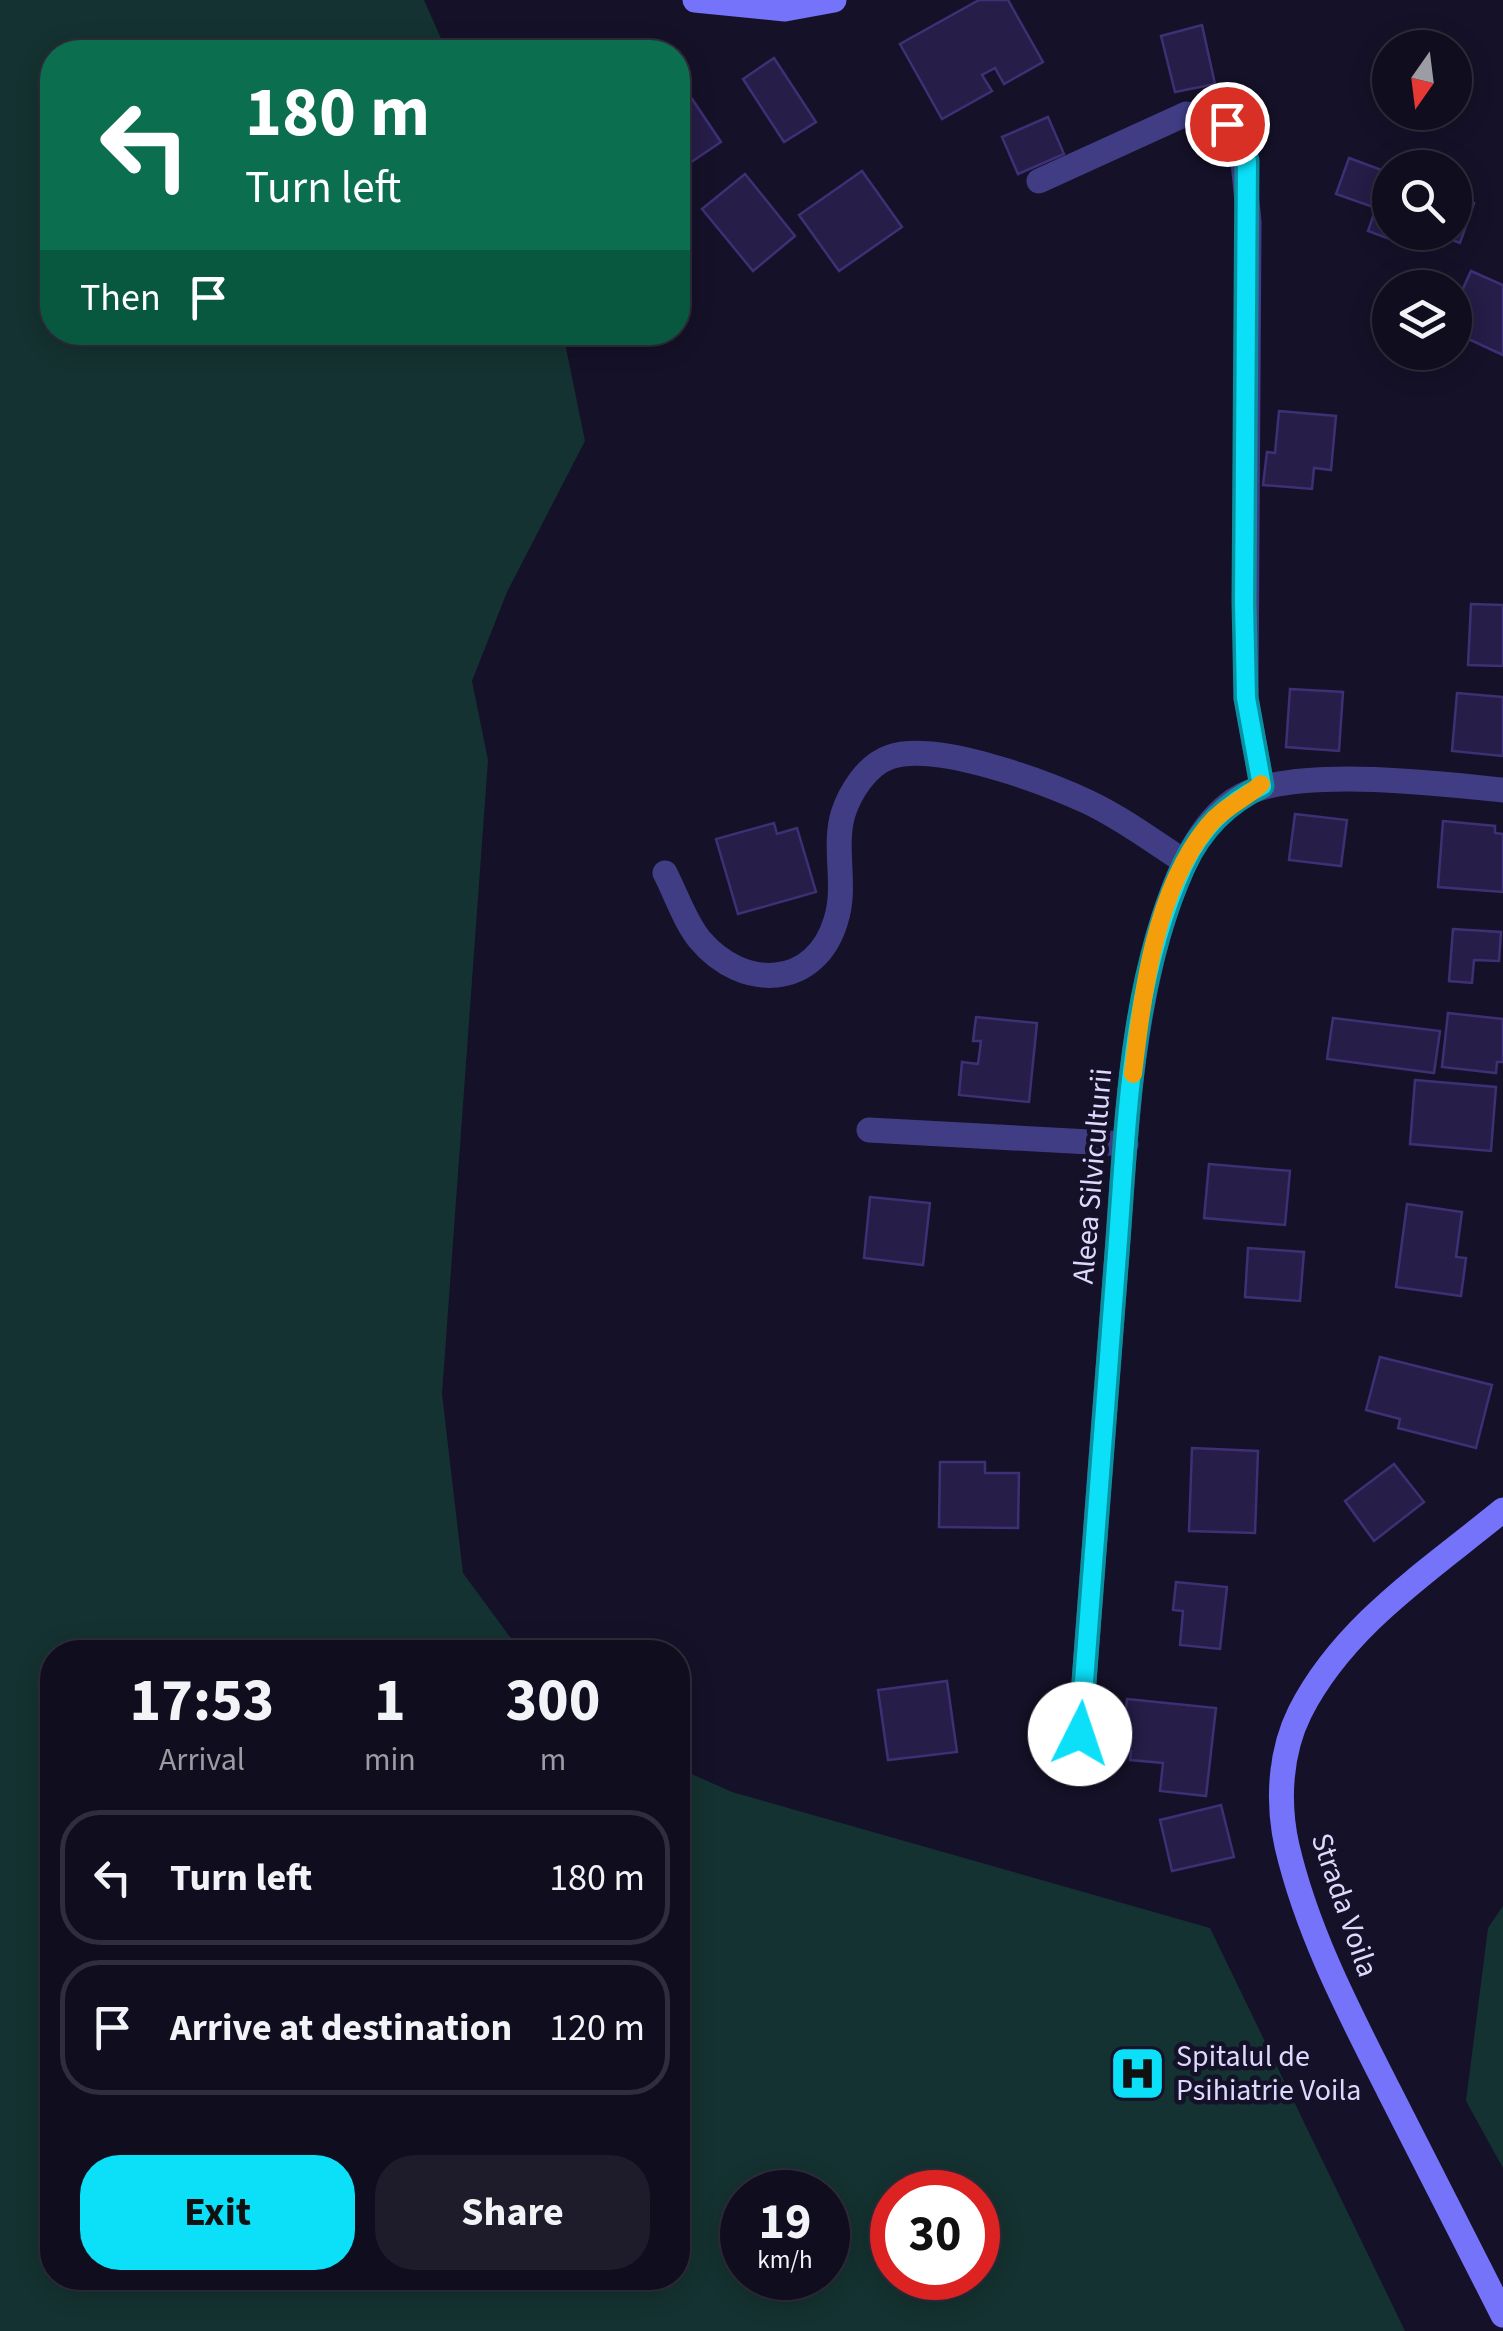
<!DOCTYPE html>
<html lang="en">
<head>
<meta charset="utf-8">
<style>
	:root { --surface:#100d1e; --page:#1e1b2b; --text:#f1f3f6; --muted:#9c9ca4; --line:#302d3c; --accent:#0be0f8 }
	body { margin:0; font-family:"Source Sans 3",sans-serif; background:var(--page); color:var(--text); height:100vh; display:flex; flex-direction:column; font-size:38px; white-space:nowrap }
	* { box-sizing:border-box; margin:0 }
	p { font-size:32px; color:var(--muted) }
	.icon { flex:none; width:55px; height:55px; fill:none; stroke:currentColor; stroke-width:2; stroke-linecap:round; stroke-linejoin:round }
	.map { position:relative; flex:1; overflow:hidden }
	.details { position:absolute; left:40px; top:1640px; width:650px; height:650px; display:flex; flex-direction:column; background:var(--surface); border-radius:40px; box-shadow:0 5px 25px #0003,0 0 0 2px var(--line) }
	.details>* { flex:none }
	.banner { position:absolute; left:40px; top:40px; width:650px; height:305px; border-radius:40px; box-shadow:0 5px 25px #0003,0 0 0 2px var(--line); background:#0b6e4f; color:#fff; overflow:hidden }
	.needle { width:65px; rotate:194deg }
	.controls { position:absolute; left:1372px; top:30px; display:grid; gap:20px }
	.controls a { display:grid; place-items:center; width:100px; height:100px; border-radius:50%; background:var(--surface); box-shadow:0 5px 25px #0003,0 0 0 2px var(--line); font-size:50px }
	.speed { position:absolute; left:720px; top:2170px; display:flex; gap:20px; font-size:50px; font-weight:700; text-align:center }
	.speed>* { display:grid; place-content:center; width:130px; height:130px; border-radius:50%; background:var(--surface); box-shadow:0 5px 25px #0003,0 0 0 2px var(--line); line-height:1 }
	.speed small { font-size:25px; font-weight:400 }
	.speed .limit { border:15px solid #d22; background:#fff; color:#111 }
	.pin { position:absolute; display:grid; place-items:center; width:85px; height:85px; color:#fff; margin:-42px; border:5px solid #fff; border-radius:50%; box-shadow:0 2px 10px #0007 }
	.me { position:absolute; width:110px; margin:-55px; rotate:4deg; stroke-linejoin:round; filter:drop-shadow(0 0 8px #0008) }
	.turn { display:flex; align-items:center; gap:35px; height:210px; padding:0 40px; font-size:45px }
	.turn .icon { width:130px; height:130px; stroke-width:2.5 }
	.turn b { display:block; font-size:70px; line-height:85px }
	.then { display:flex; align-items:center; height:95px; padding:0 40px; background:#0003; gap:20px; font-size:38px }
	.eta { display:flex; justify-content:space-evenly; align-items:center; height:170px; text-align:center }
	.eta b { font-size:60px; font-weight:700; line-height:70px }
	.action { display:flex; gap:20px; margin-top:auto; padding:20px 40px }
	.action a { flex:1; height:115px; border-radius:40px; background:var(--accent); color:#111; font-size:40px; font-weight:700; line-height:115px; text-align:center }
	.action a+a { background:var(--page); color:var(--text) }
	ul { padding:0; list-style:none }
	li { display:flex; align-items:center; gap:30px; height:135px; margin:0 20px 15px; padding:0 20px; border:5px solid var(--line); border-radius:40px }
	li div { flex:1 }
	li b { display:block; font-size:38px }
	li em { font-style:normal }
	.map>svg:first-child { display:block }
	.green { fill:#143231; fill-rule:evenodd }
	.building { fill:#261d48; stroke:#3d3074; stroke-width:2.5 }
	.lines { fill:none; stroke-linecap:round; stroke-linejoin:round }
	.street { stroke:#403d85; stroke-width:25 }
	.secondary { stroke:#7673fb; stroke-width:25 }
	.route-casing { stroke:#0792a1; stroke-width:25 }
	.route { stroke:#0be0f8; stroke-width:18 }
	.slow { stroke:#f59e0b; stroke-width:18 }
	.labels { text-anchor:middle; stroke-width:9; stroke-linejoin:round; paint-order:stroke }
	.street-label { font-size:30px; fill:#ddd9fe; stroke:#151128 }
	.poi-label { font-size:30px; fill:#ddd9fe; stroke:#151128; text-anchor:start }
</style>
</head>
<body>
<div class="map">
<svg width="1503" height="2331" viewBox="0 0 1503 2331">
	<rect width="100%" height="100%" fill="#151128"/>
	<g class="green">
		<path d="M0,0H424L447,52H52V332L563,333L585,441L507,592L472,681L488,760L442,1394L463,1573L521,1652H52V2278H678V1768L732,1792L1210,1928L1405,2331H0ZM742,2192H828V2278H742ZM892,2192H978V2278H892Z"/>
		<polygon points="1503,1906 1503,2168 1466,2101 1488,1928"/>
	</g>
	<g class="building">
		<polygon points="979,0 1008,0 1043,62 1004,84 995,68 982,75 992,91 942,119 900,44"/>
		<polygon points="1202,25 1215,84 1175,92 1161,36"/>
		<polygon points="774,58 816,122 784,142 743,79"/>
		<polygon points="678,78 721,142 678,171"/>
		<polygon points="1048,117 1064,154 1018,174 1002,137"/>
		<polygon points="1349,158 1390,173 1390,232 1416,232 1411,247 1368,231 1376,208 1336,194"/>
		<polygon points="862,171 902,227 839,271 799,215"/>
		<polygon points="745,174 795,236 753,271 702,209"/>
		<polygon points="1455,197 1474,203 1460,243 1430,232 1455,232"/>
		<polygon points="1471,271 1503,285 1503,355 1455,333 1455,306"/>
		<polygon points="1279,411 1336,416 1331,470 1314,468 1312,489 1263,485 1267,452 1275,453"/>
		<polygon points="1471,604 1503,605 1503,666 1468,665"/>
		<polygon points="1290,689 1343,692 1339,751 1286,747"/>
		<polygon points="1457,693 1503,697 1503,756 1452,751"/>
		<polygon points="1295,814 1347,820 1341,866 1289,860"/>
		<polygon points="1443,821 1495,826 1495,833 1503,834 1503,892 1438,887"/>
		<polygon points="774,823 777,834 797,828 816,892 738,914 716,839"/>
		<polygon points="1453,929 1501,932 1499,961 1474,960 1472,983 1449,981"/>
		<polygon points="1448,1013 1503,1019 1503,1062 1497,1062 1496,1073 1442,1067"/>
		<polygon points="976,1017 1037,1023 1029,1102 959,1095 962,1062 978,1064 981,1041 973,1041"/>
		<polygon points="1333,1018 1440,1031 1434,1073 1327,1059"/>
		<polygon points="1415,1080 1496,1087 1491,1151 1410,1144"/>
		<polygon points="1209,1164 1290,1171 1285,1225 1204,1218"/>
		<polygon points="870,1197 930,1203 923,1265 864,1258"/>
		<polygon points="1407,1204 1462,1212 1456,1257 1466,1258 1461,1296 1396,1287"/>
		<polygon points="1248,1248 1304,1252 1300,1301 1245,1297"/>
		<polygon points="1380,1357 1492,1385 1476,1448 1398,1428 1400,1419 1366,1410"/>
		<polygon points="1192,1448 1258,1451 1255,1533 1189,1531"/>
		<polygon points="940,1462 985,1462 985,1473 1019,1473 1018,1528 939,1527"/>
		<polygon points="1394,1464 1424,1502 1374,1541 1345,1501"/>
		<polygon points="1176,1582 1227,1587 1220,1649 1180,1645 1183,1611 1173,1610"/>
		<polygon points="947,1681 957,1752 888,1760 878,1690"/>
		<polygon points="1127,1699 1216,1708 1206,1796 1160,1791 1163,1763 1130,1760 1131,1751 1121,1750"/>
		<polygon points="1221,1805 1234,1857 1172,1871 1160,1820"/>
	</g>
	<g class="lines">
		<g class="street">
			<polyline points="1039,181 1186,114 1227,124 1241,142 1249,222 1246,698 1262,786"/>
			<path d="M665,873C676,894 685,922 700,940C743,991 816,989 836,920C847,886 833,848 843,814C850,792 867,765 890,757C936,741 1045,782 1088,802C1122,818 1154,842 1185,862"/>
			<polyline points="869,1130 1126,1144"/>
			<path d="M1080,1734C1091,1578 1104,1422 1116,1266C1125,1147 1129,1021 1167,907C1180,869 1200,823 1234,800C1286,764 1439,784 1503,790"/>
		</g>
		<g class="secondary">
			<polyline points="695,0 785,9 834,0"/>
			<path d="M1503,1510C1430,1570 1344,1625 1300,1712C1280,1752 1277,1802 1287,1846C1307,1932 1349,2012 1389,2091C1427,2166 1465,2240 1503,2315"/>
		</g>
	</g>
	<g class="lines">
		<defs>
			<path id="route" d="M1080,1734C1091,1578 1103,1422 1116,1266C1127,1133 1128,988 1184,865C1201,829 1226,803 1262,786L1246,698L1244,602L1247,161L1242,142L1227,124"/>
		</defs>
		<use href="#route" class="route-casing"/>
		<use href="#route" class="route"/>
		<path class="slow" d="M1133,1074C1142,995 1155,890 1208,826C1224,806 1247,798 1261,784"/>
	</g>
	<defs>
		<symbol id="hospital-square" viewBox="-11 -11 22 22"><rect x="-9" y="-9" width="18" height="18" rx="4" fill="#0be0f8" stroke="#151128"/><path d="M-5-5h3v3.5h4V-5h3V5h-3V1.5h-4V5h-3Z" fill="#111"/></symbol>
	</defs>
	<g fill-rule="evenodd">
		<use href="#hospital-square" x="1106" y="2042" width="63" height="63"/>
	</g>
	<g class="labels">
		<g class="street-label">
			<text transform="translate(1092 1176) rotate(-85)" y="10">Aleea Silviculturii</text>
			<text transform="translate(1345 1905) rotate(71)" y="10">Strada Voila</text>
		</g>
		<g class="poi-label">
			<text x="1176" y="2066">Spitalul de<tspan x="1176" dy="34">Psihiatrie Voila</tspan></text>
		</g>
	</g>
</svg>
<div class="controls">
<a><svg class="needle" viewBox="-14 -14 28 28"><path d="M0-13l5 13h-10z" fill="#e53935"/><path d="M0 13l5-13h-10z" fill="#9c9ca4"/></svg></a>
<a><svg class="icon" aria-label="search" viewBox="0 0 24 24"><circle cx="10" cy="10" r="6"/><path d="M15 15l6 6"/></svg></a>
<a><svg class="icon" aria-label="layers" viewBox="0 0 24 24"><path d="M12 4l9 5-9 5-9-5zM3 14l9 5 9-5"/></svg></a>
</div>
<div class="speed"><div>19<small>km/h</small></div><div class="limit">30</div></div>
<div class="pin" style="left:1227px;top:124px;background:#d93025"><svg class="icon" aria-label="arrive" viewBox="0 0 24 24"><path d="M6 21V4h12l-3 4 3 4H6"/></svg></div>
<svg class="me" style="left:1080px;top:1734px" viewBox="-20 -20 40 40"><circle r="19" fill="#fff"/><path d="M0-13L10 11 0 6-10 11z" fill="#0be0f8"/></svg>
<div class="banner">
<div class="turn"><svg class="icon" aria-label="left" viewBox="0 0 24 24"><path d="M17 20v-9H6M10 6l-5 5 5 5"/></svg><div><b>180 m</b>Turn left</div></div>
<div class="then">Then<svg class="icon" aria-label="arrive" viewBox="0 0 24 24"><path d="M6 21V4h12l-3 4 3 4H6"/></svg></div>
</div>
<section class="details">
<div class="eta">
<div><b>17:53</b><p>Arrival</p></div>
<div><b>1</b><p>min</p></div>
<div><b>300</b><p>m</p></div>
</div>
<ul>
<li><svg class="icon" aria-label="left" viewBox="0 0 24 24"><path d="M17 20v-9H6M10 6l-5 5 5 5"/></svg><div><b>Turn left</b></div><em>180 m</em></li>
<li><svg class="icon" aria-label="arrive" viewBox="0 0 24 24"><path d="M6 21V4h12l-3 4 3 4H6"/></svg><div><b>Arrive at destination</b></div><em>120 m</em></li>
</ul>
<div class="action"><a>Exit</a><a>Share</a></div>
</section>
</div>
</body>
</html>
